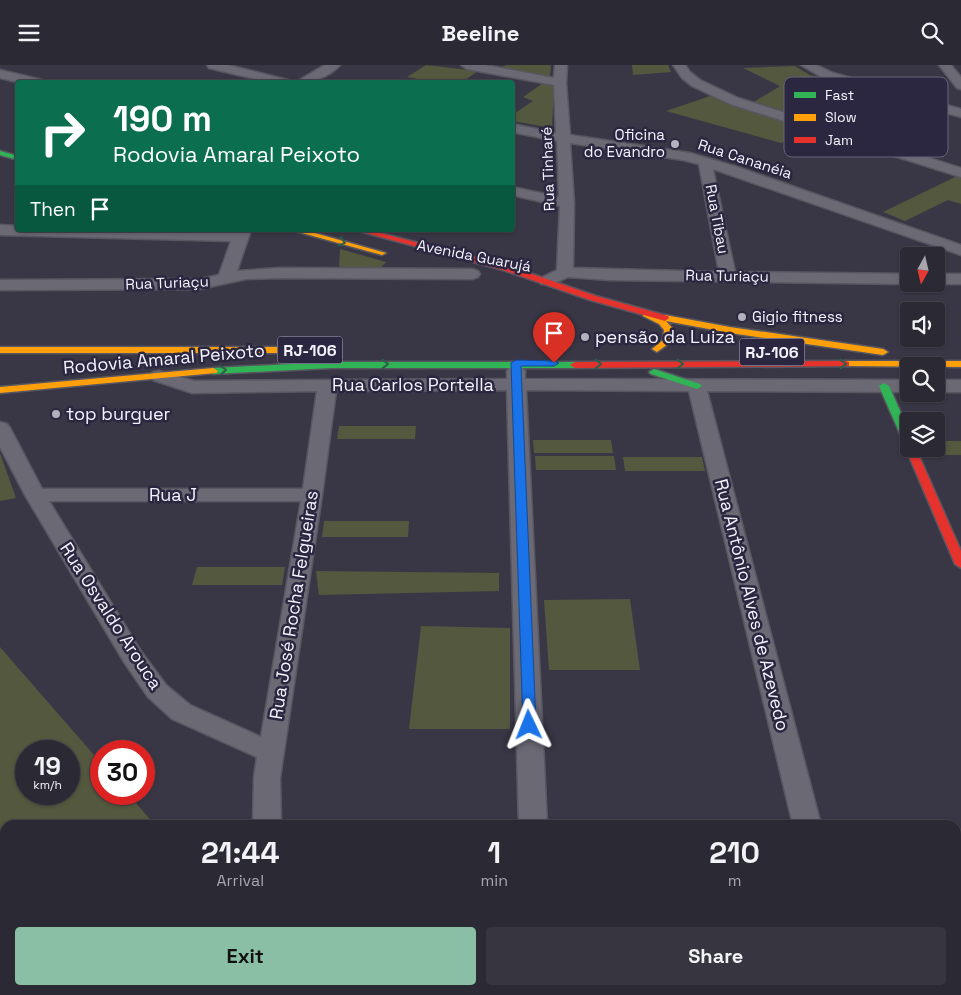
<!DOCTYPE html>
<html lang="en">
<head>
<meta charset="utf-8">
<style>
	:root { --surface:#2b2934; --page:#373540; --text:#f1f3f6; --muted:#a6a6ac; --line:#47454f; --accent:#8abfa5 }
	body { margin:0; font-family:"Space Grotesk",sans-serif; background:var(--page); color:var(--text); height:100vh; display:flex; flex-direction:column; font-size:19px; white-space:nowrap }
	* { box-sizing:border-box; margin:0 }
	p { font-size:16px; color:var(--muted) }
	.icon { flex:none; width:28px; height:28px; fill:none; stroke:currentColor; stroke-width:2; stroke-linecap:round; stroke-linejoin:round }
	.map { position:relative; flex:1; overflow:hidden }
	.sheet { position:absolute; left:0px; top:755px; width:961px; height:175px; display:flex; flex-direction:column; background:var(--surface); border-radius:15px 15px 0 0; box-shadow:0 1px 4px #0004,0 0 0 1px var(--line) }
	.sheet>* { flex:none }
	.guide { position:absolute; left:15px; top:15px; width:500px; height:152px; border-radius:5px; box-shadow:0 1px 4px #0004,0 0 0 1px var(--line); background:#0b6e4f; color:#fff; overflow:hidden }
	.needle { width:32px; rotate:188deg }
	.controls { position:absolute; left:900px; top:182px; display:grid; gap:10px }
	.controls a { display:grid; place-items:center; width:45px; height:45px; border-radius:5px; background:var(--surface); box-shadow:0 1px 4px #0004,0 0 0 1px var(--line); font-size:25px }
	.speed { position:absolute; left:15px; top:675px; display:flex; gap:10px; font-size:25px; font-weight:700; text-align:center }
	.speed>* { display:grid; place-content:center; width:65px; height:65px; border-radius:50%; background:var(--surface); box-shadow:0 1px 4px #0004,0 0 0 1px var(--line); line-height:1 }
	.speed small { font-size:12px; font-weight:400 }
	.speed .limit { border:8px solid #d22; background:#fff; color:#111 }
	.pin { position:absolute; display:grid; place-items:center; width:42px; height:42px; color:#fff; margin:-51px -21px; border-radius:50% 50% 50% 0; rotate:-45deg; box-shadow:0 0 5px #0007 }
	.pin .icon { rotate:45deg }
	.me { position:absolute; width:55px; margin:-28px; rotate:358deg; stroke-linejoin:round; filter:drop-shadow(0 0 4px #0008) }
	.turn { display:flex; align-items:center; gap:18px; height:105px; padding:0 15px; font-size:22px }
	.turn .icon { width:65px; height:65px; stroke-width:2.5 }
	.turn b { display:block; font-size:35px; line-height:42px }
	.then { display:flex; align-items:center; height:48px; padding:0 15px; background:#0003; gap:10px; font-size:19px }
	.eta { display:flex; justify-content:space-evenly; align-items:center; height:85px; text-align:center }
	.eta b { font-size:30px; font-weight:700; line-height:35px }
	.button { display:flex; gap:10px; margin-top:auto; padding:10px 15px }
	.button a { flex:1; height:58px; border-radius:5px; background:var(--accent); color:#111; font-size:20px; font-weight:700; line-height:58px; text-align:center }
	.button a+a { background:var(--page); color:var(--text) }
	header { display:flex; justify-content:space-between; align-items:center; height:65px; padding:0 15px; background:var(--surface); font-size:22px; font-weight:700 }
	.map>svg:first-child { display:block }
	.green { fill:#54583e; fill-rule:evenodd }
	.lines { fill:none; stroke-linecap:round; stroke-linejoin:round }
	.street-casing { stroke:#585661; stroke-width:3 }
	.fast-casing { stroke:#585661; stroke-width:3 }
	.slow-casing { stroke:#585661; stroke-width:3 }
	.jam-casing { stroke:#585661; stroke-width:3 }
	.street { fill:#6b6974; fill-rule:evenodd }
	.fast { fill:#30b455; fill-rule:evenodd }
	.slow { fill:#ff9f0a; fill-rule:evenodd }
	.jam { fill:#e5322d; fill-rule:evenodd }
	.oneway { stroke:#2d5f48 }
	.route { fill:#1a73e8; stroke:#114b97 }
	.poi-dot { fill:#b3b1bd; stroke:#2b2740; stroke-width:2 }
	.labels { text-anchor:middle; stroke-width:5; stroke-linejoin:round; paint-order:stroke }
	.far-poi-label { font-size:15px; fill:#f4f3fd; stroke:#2b2740; text-anchor:end }
	.far-street-label { font-size:15px; fill:#f4f3fd; stroke:#2b2740 }
	.shield { fill:#2b2740; stroke:#b8b6c4; stroke-width:1 }
	.shield-label { font-size:16px; font-weight:bold; fill:#f4f3fd }
	.poi-label { font-size:18px; fill:#f4f3fd; stroke:#2b2740; text-anchor:start }
	.street-label { font-size:18px; fill:#f4f3fd; stroke:#2b2740 }
	.key { fill:#2b2740; stroke:#676479; stroke-width:1 }
	.key-label { font-size:14px; fill:#f4f3fd }
</style>
</head>
<body>
<header><svg class="icon" aria-label="menu" viewBox="0 0 24 24"><path d="M4 6h16M4 12h16M4 18h16"/></svg>Beeline<svg class="icon" aria-label="search" viewBox="0 0 24 24"><circle cx="10" cy="10" r="6"/><path d="M15 15l6 6"/></svg></header>
<div class="map">
<svg width="961" height="930" viewBox="0 0 961 930">
	<rect width="100%" height="100%" fill="#393745"/>
	<g class="green">
		<polygon points="426,0 478,6 462,17 434,17 407,12"/>
		<polygon points="506,0 551,0 550,12 502,2"/>
		<polygon points="632,0 668,0 671,7 633,10"/>
		<polygon points="795,1 810,10 854,22 806,53 754,37 780,21 743,3"/>
		<polygon points="543,18 554,20 552,63 513,56 512,50 533,36 523,32"/>
		<polygon points="710,31 808,64 781,78 666,46"/>
		<polygon points="957,111 961,113 961,139 948,135 905,156 883,147"/>
		<polygon points="340,184 386,197 381,202 339,203"/>
		<polygon points="339,361 416,361 415,374 337,374"/>
		<polygon points="533,375 611,375 613,388 534,388"/>
		<polygon points="936,376 961,376 961,390 940,390 936,382"/>
		<polygon points="0,388 16,433 0,436"/>
		<polygon points="535,391 614,391 616,405 536,405"/>
		<polygon points="623,392 702,392 705,406 625,406"/>
		<polygon points="324,456 409,456 408,472 322,472"/>
		<polygon points="197,502 285,502 282,520 192,520"/>
		<polygon points="316,506 499,508 499,526 319,530"/>
		<polygon points="630,534 640,605 549,605 544,535"/>
		<polygon points="421,561 510,563 510,664 409,664"/>
		<path d="M0,582L101,698V729H128L155,760H5V925H298L303,930H0ZM26,686H69V729H26Z"/>
	</g>
	<g class="lines">
		<defs>
			<g id="street">
				<path d="M207,0H228L296,17L325,0H340C311,33 245,11 209,3Z"/>
				<path d="M461,0H485L554,13L555,0H567L566,18L570,70L690,88L737,102L961,180V190L713,104L735,207L909,209V219L609,215L568,212L553,219H541L539,216L541,213L557,205L560,141L512,130V122L559,132L557,76L512,67V59L556,68L554,20L467,4ZM570,78L683,95L699,99L719,207L573,203L574,138Z"/>
				<polygon points="673,0 685,0 690,7 700,15 738,33 961,103 961,112 730,39 692,21 682,13"/>
				<polygon points="801,0 816,0 833,8 961,44 961,52 825,14"/>
				<polygon points="939,0 951,0 961,12 961,24 957,23"/>
				<polygon points="0,5 42,15 44,18 21,18 0,13"/>
				<polygon points="0,160 18,161 18,165 235,167 235,165 251,165 237,206 279,203 472,204 478,206 480,209 478,212 472,214 279,213 246,214 200,224 0,225 0,215 200,214 219,210 231,176 0,170"/>
				<rect x="936" y="209" width="25" height="10"/>
				<path d="M516,301L522,302L525,306V314L909,315V327L707,326L821,760H793L689,326L526,325L547,760H519L507,325L336,326L322,430L280,713L281,760H253L254,713L257,692L172,654L148,632L124,597L25,430L0,382V357L7,359L10,363L42,424H303L317,326L192,328L153,315L150,311L153,307L159,306L194,316L507,314V306L510,302ZM49,436H301L261,672L190,640L166,620L140,585Z"/>
				<rect x="936" y="315" width="25" height="12"/>
				<polygon points="961,850 961,876 956,878 956,852"/>
				<rect x="525" y="925" width="30" height="5"/>
				<polygon points="767,925 811,925 809,930 765,930"/>
			</g>
			<g id="fast">
				<polygon points="0,86 18,91 18,95 0,90"/>
				<polygon points="331,297 575,297 580,300 575,303 331,303 213,309 208,306 213,303"/>
				<polygon points="654,304 700,319 702,321 697,324 651,309 649,307"/>
				<polygon points="884,318 889,321 909,366 909,381 904,378 879,321"/>
			</g>
			<g id="slow">
				<polygon points="291,165 304,165 386,188 382,190"/>
				<polygon points="646,246 661,253 665,250 730,262 883,284 888,287 883,290 730,268 666,256 674,265 672,276 657,287 652,284 663,275 664,265 659,259 643,251 643,247"/>
				<polygon points="0,282 280,282 285,285 280,288 0,288"/>
				<polygon points="846,296 961,296 961,302 843,301 843,297"/>
				<polygon points="213,303 218,306 216,308 0,328 0,322"/>
			</g>
			<g id="jam">
				<polygon points="355,165 368,165 509,201 596,231 668,251 669,253 665,256 590,235 503,205"/>
				<polygon points="846,296 849,297 849,301 575,303 570,300 575,297"/>
				<polygon points="909,381 909,384 916,384 961,486 961,503 955,499 906,384"/>
			</g>
		</defs>
		<use href="#street" class="street-casing"/>
		<use href="#fast" class="fast-casing"/>
		<use href="#slow" class="slow-casing"/>
		<use href="#jam" class="jam-casing"/>
		<use href="#street" class="street"/>
		<use href="#fast" class="fast"/>
		<use href="#slow" class="slow"/>
		<use href="#jam" class="jam"/>
	</g>
	<defs><path id="oneway-chevron" d="M-2-3.5L2.5 0L-2 3.5" fill="none" stroke-width="1.6" stroke-linecap="round" stroke-linejoin="round" transform="scale(1.25)"/></defs>
	<g class="oneway">
		<use href="#oneway-chevron" transform="translate(342 177) rotate(15)"/>
		<use href="#oneway-chevron" transform="translate(385 299)"/>
		<use href="#oneway-chevron" transform="translate(598 299)"/>
		<use href="#oneway-chevron" transform="translate(680 299)"/>
		<use href="#oneway-chevron" transform="translate(843 299)"/>
		<use href="#oneway-chevron" transform="translate(223 305) rotate(-5)"/>
	</g>
	<polygon class="route" points="516,295 554,296 559,298 554,301 521,301 536,660 534,664 525,664 523,660 511,298"/>
	<g class="poi-dot">
		<circle cx="675" cy="79" r="5"/>
		<circle cx="742" cy="252" r="5"/>
		<circle cx="585" cy="272" r="5"/>
		<circle cx="56" cy="349" r="5"/>
	</g>
	<g class="labels">
		<g class="far-poi-label">
			<text x="665" y="75">Oficina<tspan x="665" dy="17">do Evandro</tspan></text>
			<text x="752" y="257" text-anchor="start">Gigio fitness</text>
		</g>
		<g class="far-street-label">
			<text transform="translate(745 94) rotate(18)" y="5">Rua Cananéia</text>
			<text transform="translate(548 104) rotate(-92)" y="5">Rua Tinharé</text>
			<text transform="translate(717 154) rotate(79)" y="5">Rua Tibau</text>
			<text transform="translate(474 191) rotate(11)" y="5">Avenida Guarujá</text>
			<text transform="translate(727 211) rotate(1)" y="5">Rua Turiaçu</text>
			<text transform="translate(167 218) rotate(-2)" y="5">Rua Turiaçu</text>
		</g>
		<g class="shield">
			<rect x="277.5" y="271.5" width="65" height="27" rx="4"/>
			<rect x="739.5" y="273.5" width="65" height="27" rx="4"/>
		</g>
		<g class="shield-label">
			<text x="310" y="291">RJ-106</text>
			<text x="772" y="293">RJ-106</text>
		</g>
		<g class="poi-label">
			<text x="595" y="278">pensão da Luiza</text>
			<text x="66" y="355">top burguer</text>
		</g>
		<g class="street-label">
			<text transform="translate(164 294) rotate(-5)" y="6">Rodovia Amaral Peixoto</text>
			<text x="413" y="326">Rua Carlos Portella</text>
			<text x="173" y="436">Rua J</text>
			<text transform="translate(294 540) rotate(-81)" y="6">Rua José Rocha Felgueiras</text>
			<text transform="translate(752 540) rotate(76)" y="6">Rua Antônio Alves de Azevedo</text>
			<text transform="translate(111 551) rotate(57)" y="6">Rua Osvaldo Arouca</text>
		</g>
	</g>
	<rect x="784" y="12" width="164" height="80" rx="8" class="key"/>
	<rect x="794" y="27" width="22" height="6" fill="#30b455"/>
	<rect x="794" y="49" width="22" height="7" fill="#ff9f0a"/>
	<rect x="794" y="72" width="22" height="6" fill="#e5322d"/>
	<g class="key-label">
		<text x="825" y="35">Fast</text>
		<text x="825" y="57">Slow</text>
		<text x="825" y="80">Jam</text>
	</g>
</svg>
<div class="controls">
<a><svg class="needle" viewBox="-14 -14 28 28"><path d="M0-13l5 13h-10z" fill="#e53935"/><path d="M0 13l5-13h-10z" fill="#a6a6ac"/></svg></a>
<a><svg class="icon" aria-label="sound" viewBox="0 0 24 24"><path d="M4 9h4l5-4v14l-5-4H4zM17 9q2 3 0 6"/></svg></a>
<a><svg class="icon" aria-label="search" viewBox="0 0 24 24"><circle cx="10" cy="10" r="6"/><path d="M15 15l6 6"/></svg></a>
<a><svg class="icon" aria-label="layers" viewBox="0 0 24 24"><path d="M12 4l9 5-9 5-9-5zM3 14l9 5 9-5"/></svg></a>
</div>
<div class="speed"><div>19<small>km/h</small></div><div class="limit">30</div></div>
<div class="pin" style="left:554px;top:298px;background:#d93025"><svg class="icon" aria-label="arrive" viewBox="0 0 24 24"><path d="M6 21V4h12l-3 4 3 4H6"/></svg></div>
<svg class="me" style="left:529px;top:660px" viewBox="-20 -20 40 40"><path d="M0-17L14 15 0 8-14 15z" fill="#1a73e8" stroke="#fff" stroke-width="4"/></svg>
<div class="guide">
<div class="turn"><svg class="icon" aria-label="right" viewBox="0 0 24 24"><path d="M7 20v-9h11M14 6l5 5-5 5"/></svg><div><b>190 m</b>Rodovia Amaral Peixoto</div></div>
<div class="then">Then<svg class="icon" aria-label="arrive" viewBox="0 0 24 24"><path d="M6 21V4h12l-3 4 3 4H6"/></svg></div>
</div>
<section class="sheet">
<div class="eta">
<div><b>21:44</b><p>Arrival</p></div>
<div><b>1</b><p>min</p></div>
<div><b>210</b><p>m</p></div>
</div>
<div class="button"><a>Exit</a><a>Share</a></div>
</section>
</div>
</body>
</html>
